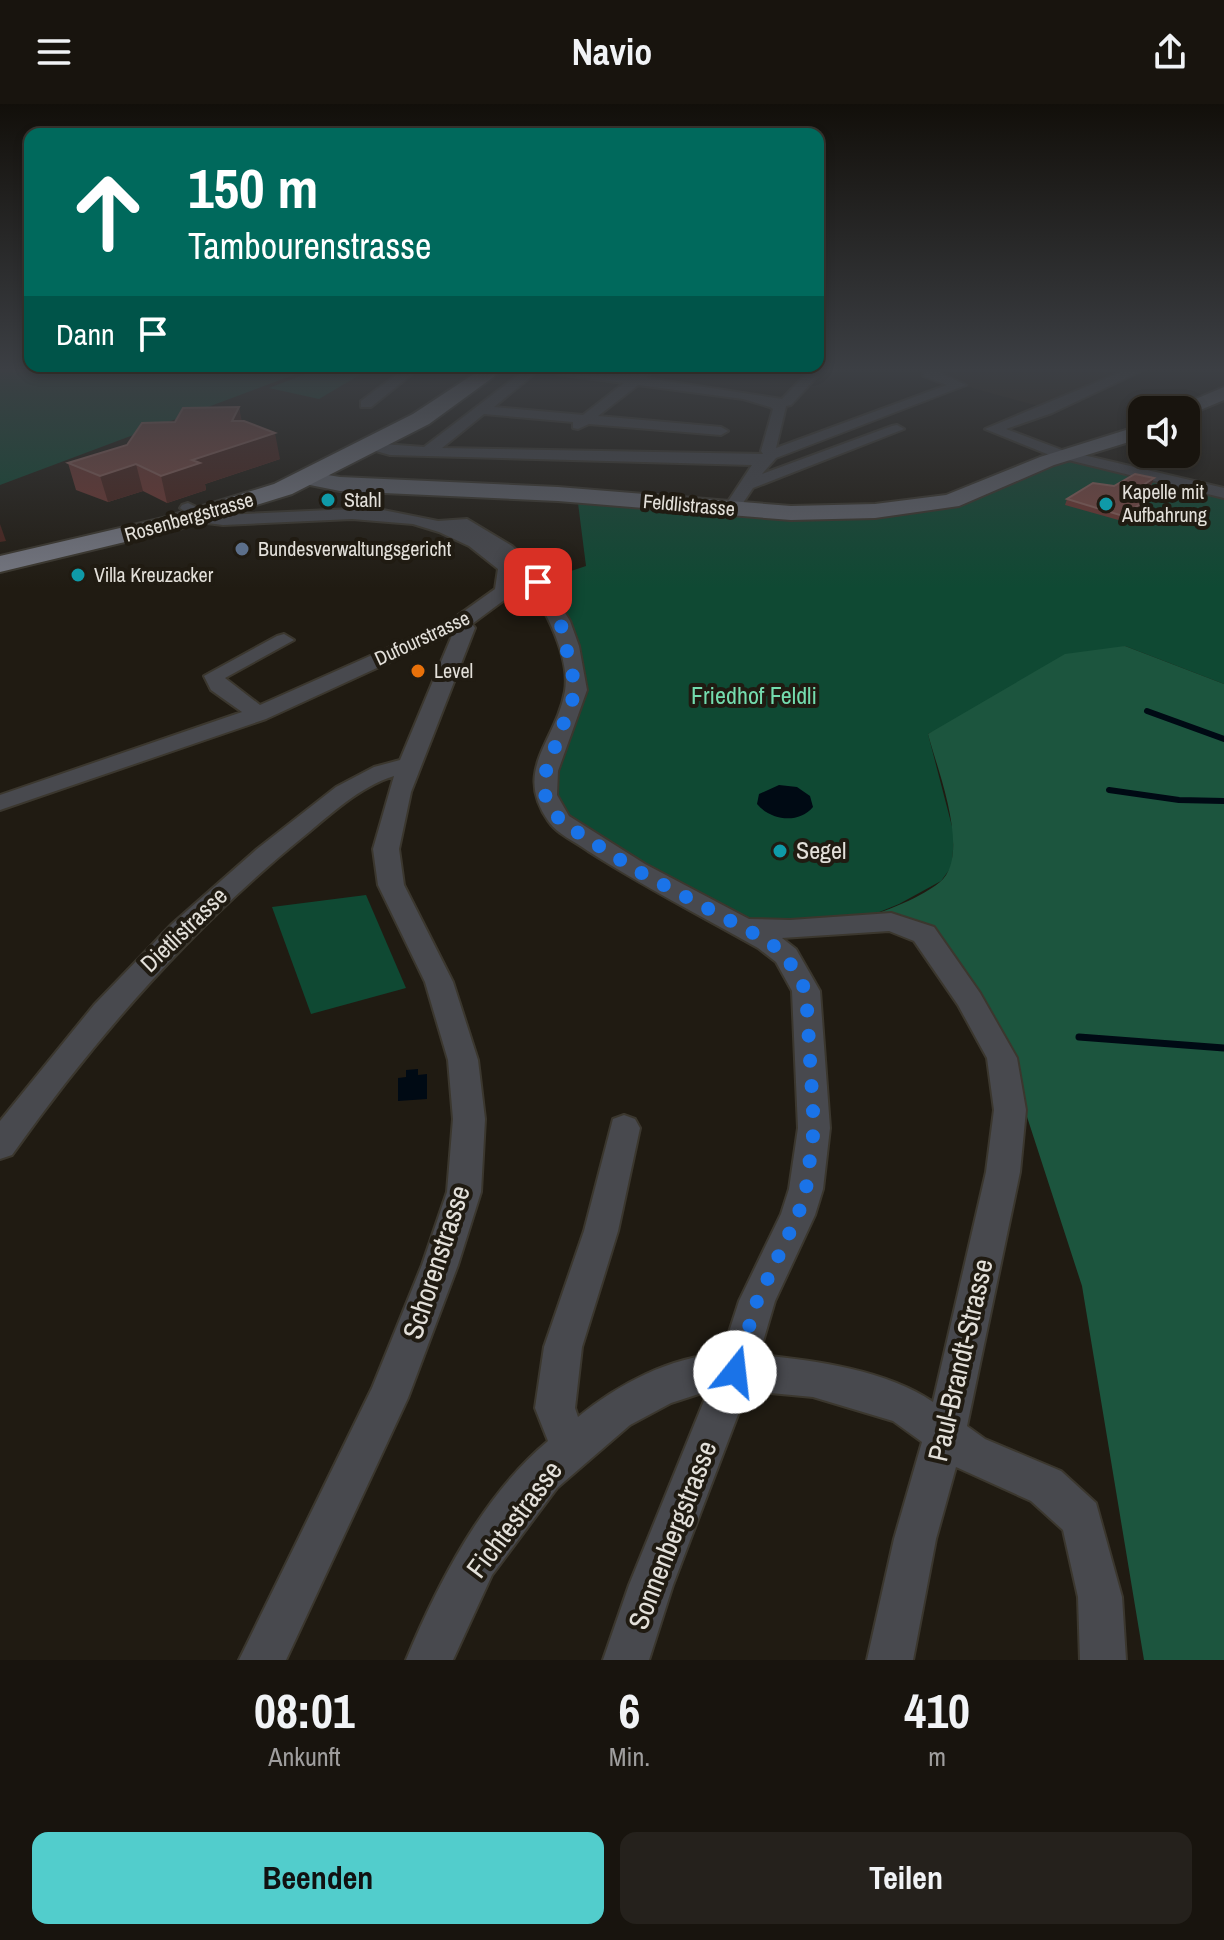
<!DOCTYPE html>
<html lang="de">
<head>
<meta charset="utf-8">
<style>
	:root { --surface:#18140e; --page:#25211c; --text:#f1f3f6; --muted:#9f9e9e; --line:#36332e; --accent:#52cdcc }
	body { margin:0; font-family:"Archivo Narrow",sans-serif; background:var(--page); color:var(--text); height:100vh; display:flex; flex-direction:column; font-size:30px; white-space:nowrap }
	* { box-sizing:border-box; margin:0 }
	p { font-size:26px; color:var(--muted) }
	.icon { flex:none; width:44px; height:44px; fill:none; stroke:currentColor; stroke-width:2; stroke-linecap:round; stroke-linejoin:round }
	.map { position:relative; height:1556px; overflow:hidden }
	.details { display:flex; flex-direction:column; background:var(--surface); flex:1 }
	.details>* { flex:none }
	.hud { position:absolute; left:24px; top:24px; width:800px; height:244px; border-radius:16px; box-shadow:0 4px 12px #0003,0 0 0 2px var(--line); background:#00695c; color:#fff; overflow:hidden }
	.tools { position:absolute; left:1128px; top:292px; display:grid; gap:16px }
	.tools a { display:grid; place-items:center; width:72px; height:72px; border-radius:16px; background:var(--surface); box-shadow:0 4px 12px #0003,0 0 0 2px var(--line); font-size:40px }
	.pin { position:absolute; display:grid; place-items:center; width:68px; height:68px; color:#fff; margin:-34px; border-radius:16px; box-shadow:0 4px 12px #0006 }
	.me { position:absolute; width:88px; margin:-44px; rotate:16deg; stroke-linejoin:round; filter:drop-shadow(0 0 6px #0008) }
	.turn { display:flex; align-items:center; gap:28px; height:168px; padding:0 32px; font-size:36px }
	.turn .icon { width:104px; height:104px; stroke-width:2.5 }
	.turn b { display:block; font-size:56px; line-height:68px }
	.then { display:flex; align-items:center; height:76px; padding:0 32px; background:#0003; gap:16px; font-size:30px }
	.eta { display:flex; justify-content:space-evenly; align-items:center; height:136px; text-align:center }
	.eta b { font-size:48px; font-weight:700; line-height:56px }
	.button { display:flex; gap:16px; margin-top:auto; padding:16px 32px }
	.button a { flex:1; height:92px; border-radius:16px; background:var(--accent); color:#111; font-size:32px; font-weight:700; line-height:92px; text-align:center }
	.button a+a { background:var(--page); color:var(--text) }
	header { display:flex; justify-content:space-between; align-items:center; height:104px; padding:0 32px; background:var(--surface); font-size:36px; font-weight:700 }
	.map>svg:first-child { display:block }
	.built { fill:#2d2417 }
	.green { fill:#0f4933 }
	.forest { fill:#1c553e }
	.water { fill:#000a14 }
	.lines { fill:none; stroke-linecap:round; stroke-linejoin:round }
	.stream-far1 { stroke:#000a14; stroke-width:6 }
	.stream { stroke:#000a14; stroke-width:7 }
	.street-casing { stroke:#3b372e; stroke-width:4 }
	.secondary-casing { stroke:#3b372e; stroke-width:4 }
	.primary-casing { stroke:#3b372e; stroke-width:4 }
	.street { fill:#48494e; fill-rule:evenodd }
	.secondary { fill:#61636b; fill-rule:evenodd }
	.primary { fill:#757781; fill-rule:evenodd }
	.wall { fill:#703731 }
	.shaded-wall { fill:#4b241d }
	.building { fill:#7c4943; stroke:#8c615b; stroke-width:2 }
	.route { stroke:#1a73e8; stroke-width:14; stroke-dasharray:0 25.2 }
	.culture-dot { fill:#0f9aa8; stroke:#201b12; stroke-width:3 }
	.service-dot { fill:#5c6f8a; stroke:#201b12; stroke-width:3 }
	.food-dot { fill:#e8710a; stroke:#201b12; stroke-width:3 }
	.labels { text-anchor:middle; stroke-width:8; stroke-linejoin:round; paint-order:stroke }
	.far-poi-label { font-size:20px; fill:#e3e0da; stroke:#201b12; text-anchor:start }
	.far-street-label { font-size:20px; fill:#e3e0da; stroke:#201b12 }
	.park-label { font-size:24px; fill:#74dcae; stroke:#201b12 }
	.poi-label { font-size:24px; fill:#e3e0da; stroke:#201b12; text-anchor:start }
	.street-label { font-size:24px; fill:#e3e0da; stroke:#201b12 }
	.near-street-label { font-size:28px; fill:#e3e0da; stroke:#201b12 }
</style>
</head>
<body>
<header><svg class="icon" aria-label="menu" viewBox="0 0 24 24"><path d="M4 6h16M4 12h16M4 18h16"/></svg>Navio<svg class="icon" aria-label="share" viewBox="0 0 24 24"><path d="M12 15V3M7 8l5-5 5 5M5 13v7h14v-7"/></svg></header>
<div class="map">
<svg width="1224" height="1556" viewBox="0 0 1224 1556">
	<rect width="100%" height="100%" fill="#201b12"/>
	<polygon class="built" points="946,266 1130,266 1046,304 961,281 937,269"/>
	<g class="green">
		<polygon points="0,266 307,266 0,381"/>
		<polygon points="316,266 368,266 319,295 269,284"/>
		<polygon points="1070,356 1224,391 1224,580 1125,542 928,630 954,730 952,762 941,777 899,800 850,820 745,824 601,745 545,691 576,586 538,478 586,462 578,399 771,412 905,405 1026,365"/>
		<polygon points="366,791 406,884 311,910 272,803"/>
	</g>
	<path class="forest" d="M1125,542L1224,580V1556H1144L1082,1182L1015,976L924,830L850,820C879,808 915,798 940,778C972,751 937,665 928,630L1065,550Z"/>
	<g class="water">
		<path d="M779,681L797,683L810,692L813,703C799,720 771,717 757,700L759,690Z"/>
		<polygon points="418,965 418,971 427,970 427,995 398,997 398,974 406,973 406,966"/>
	</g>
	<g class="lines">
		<g class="stream-far1">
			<polyline points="1147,607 1224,635"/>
			<polyline points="1109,686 1179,696 1224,697"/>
		</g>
		<polyline class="stream" points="1079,933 1224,944"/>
		<defs>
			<g id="street">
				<polygon points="403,266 417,266 371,303 361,303 361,297"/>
				<path d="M525,266H539L494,303L583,311L624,279L557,270L551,266C576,266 621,275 642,267L649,271L646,274L782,295L810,266H823L791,301L786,302L776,344L947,281L923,272L924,266H942L940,269L966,281L776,354L762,370L892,322L897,321L904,325L753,384L737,408L731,410L723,405L752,361L390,351L362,343L369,339L424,343ZM638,281L743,295L770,303L773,305L761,347L763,350L442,344L484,310L573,318V324L578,325L589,320L721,331L728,327L721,323L598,312Z"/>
				<polygon points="1126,266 1143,266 1052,309 1006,325 1062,346 1224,384 1224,394 1052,352 985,325"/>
				<path d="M188,399L209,409L223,411L352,405L383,406L438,417L467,415L512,442L544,474L570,517L579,542L587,586L558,667L557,691L569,712L645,760L749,815L790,816L891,809L934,823L980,889L1017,954L1026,1006L1020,1068L967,1322L985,1335L1061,1367L1096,1399L1122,1493L1126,1556H1080L1078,1493L1063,1426L1031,1397L956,1363L936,1435L913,1556H867L894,1435L922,1338L893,1317L813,1293L747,1287L673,1481L649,1556H603L629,1481L708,1287L671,1299L630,1321L557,1384L492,1471L453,1556H406C438,1479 483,1391 548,1337L535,1304L544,1243L584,1127L613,1015L624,1011L635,1015L640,1024L618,1127L582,1243L575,1304L578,1313C617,1281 671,1252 722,1250L739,1197L781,1110L789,1085L798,1024L792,887L776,858L758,844C701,812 643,782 588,747C576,738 557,730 549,718C512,666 556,638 565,587C571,552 540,491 516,466L511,491L472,520L475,524L411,688L399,745L404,781L453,878L478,956L485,1015L481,1088L458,1161L408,1294L286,1556H239L372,1284L422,1161L447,1088L453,1015L448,956L425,878L378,781L373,745L394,672C359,683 331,710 303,733C190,825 96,933 12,1051L0,1055V1017L94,901L172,820L257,745L336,683L374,663L400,656L453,529L266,615L0,706V691L242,608L211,586L204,572L277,532L284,530L294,536L225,574L260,601L453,515L495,485L498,465L469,442L439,428L413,420L352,415L223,421L199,418L180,404L182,401ZM889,827L914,837L958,901L987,954L994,1006L986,1068L933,1298C887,1266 813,1256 759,1251L775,1197L815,1111L823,1085L830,1024L820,887L796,845L782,834Z"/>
			</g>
			<g id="secondary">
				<polygon points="1224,283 1224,296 1186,312 1186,306 1176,306 1179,302"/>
				<polygon points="1142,321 1142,334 1054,361 959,402 875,414 791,416 558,397 340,387 295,378 292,373 303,367 340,373 558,383 791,402 875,400 946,391 1040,353"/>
			</g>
			<polygon id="primary" points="480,266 503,266 429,320 292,390 179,425 0,468 0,452 163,414 274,380 413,310"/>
		</defs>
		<use href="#street" class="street-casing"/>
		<use href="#secondary" class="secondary-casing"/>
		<use href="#primary" class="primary-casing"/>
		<use href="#street" class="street"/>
		<use href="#secondary" class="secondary"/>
		<use href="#primary" class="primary"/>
	</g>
	<g class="wall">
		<polygon points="239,303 241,317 280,355 205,380 206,386 167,399 143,387 108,398 76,386 68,359 127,341 175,318"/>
		<polygon points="1152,380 1138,389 1147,399 1122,417 1065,401 1067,395 1114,382"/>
	</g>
	<g class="shaded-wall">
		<polygon points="239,303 244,328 275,329 280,355 205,380 206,386 167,399 161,372 192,356 232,317"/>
		<polygon points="136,360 143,387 108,398 100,372"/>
		<polygon points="1154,374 1152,380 1132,393 1134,387"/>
		<polygon points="1149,394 1147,399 1122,417 1123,412"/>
		<polygon points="0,420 6,437 0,438"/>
	</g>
	<g class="building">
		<polygon points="239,303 232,317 244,317 275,329 192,356 200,359 161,372 136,360 100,372 68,359 127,341 142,319 175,318 183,304"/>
		<polygon points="1135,370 1154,374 1134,387 1149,394 1123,412 1067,395 1093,379 1114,382"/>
	</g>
	<linearGradient id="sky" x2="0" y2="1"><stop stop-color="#120f0a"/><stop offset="0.55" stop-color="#3c3f44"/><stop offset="1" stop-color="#3c3f44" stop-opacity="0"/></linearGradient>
	<rect width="1224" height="484" fill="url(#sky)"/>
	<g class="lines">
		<polyline class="route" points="538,478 560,517 576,586 546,667 545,691 560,717 636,766 768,837 786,852 806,887 814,1024 806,1085 798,1111 757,1197 735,1268"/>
	</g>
	<g class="culture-dot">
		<circle cx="328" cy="396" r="8"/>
		<circle cx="1106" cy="400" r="8"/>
		<circle cx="78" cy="471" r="8"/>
		<circle cx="780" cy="747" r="8"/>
	</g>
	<circle class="service-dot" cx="242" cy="445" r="8"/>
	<circle class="food-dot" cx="418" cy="567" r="8"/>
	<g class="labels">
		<g class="far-poi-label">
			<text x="1122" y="395">Kapelle mit<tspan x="1122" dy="23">Aufbahrung</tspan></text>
			<text x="344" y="403">Stahl</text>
			<text x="258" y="452">Bundesverwaltungsgericht</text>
			<text x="94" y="478">Villa Kreuzacker</text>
			<text x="434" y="574">Level</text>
		</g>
		<g class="far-street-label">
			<text transform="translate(689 401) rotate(5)" y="7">Feldlistrasse</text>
			<text transform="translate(189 413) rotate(-16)" y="7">Rosenbergstrasse</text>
			<text transform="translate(422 534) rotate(-25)" y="7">Dufourstrasse</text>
		</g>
		<g class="park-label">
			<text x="754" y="600">Friedhof Feldli</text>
		</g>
		<g class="poi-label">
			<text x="796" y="755">Segel</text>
		</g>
		<g class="street-label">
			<text transform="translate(184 826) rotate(-44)" y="8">Dietlistrasse</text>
		</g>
		<g class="near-street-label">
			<text transform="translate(436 1158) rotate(-72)" y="10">Schorenstrasse</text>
			<text transform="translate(960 1256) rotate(-77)" y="10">Paul-Brandt-Strasse</text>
			<text transform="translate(514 1415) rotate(-53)" y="10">Fichtestrasse</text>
			<text transform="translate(672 1431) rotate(-69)" y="10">Sonnenbergstrasse</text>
		</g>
	</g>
</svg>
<div class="tools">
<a><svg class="icon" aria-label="sound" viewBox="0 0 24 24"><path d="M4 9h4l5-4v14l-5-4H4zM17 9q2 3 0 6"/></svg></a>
</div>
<div class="pin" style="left:538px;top:478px;background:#d93025"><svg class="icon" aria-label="arrive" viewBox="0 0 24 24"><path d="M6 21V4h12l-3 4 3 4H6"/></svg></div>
<svg class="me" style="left:735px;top:1268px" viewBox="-20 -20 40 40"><circle r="19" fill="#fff"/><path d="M0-13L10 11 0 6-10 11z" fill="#1a73e8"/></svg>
<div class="hud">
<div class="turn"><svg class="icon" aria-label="ahead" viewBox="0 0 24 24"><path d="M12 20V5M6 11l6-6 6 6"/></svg><div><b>150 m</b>Tambourenstrasse</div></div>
<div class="then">Dann<svg class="icon" aria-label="arrive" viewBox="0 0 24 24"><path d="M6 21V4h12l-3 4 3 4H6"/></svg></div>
</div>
</div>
<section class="details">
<div class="eta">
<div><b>08:01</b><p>Ankunft</p></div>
<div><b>6</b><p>Min.</p></div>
<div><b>410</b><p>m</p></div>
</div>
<div class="button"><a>Beenden</a><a>Teilen</a></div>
</section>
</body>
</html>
